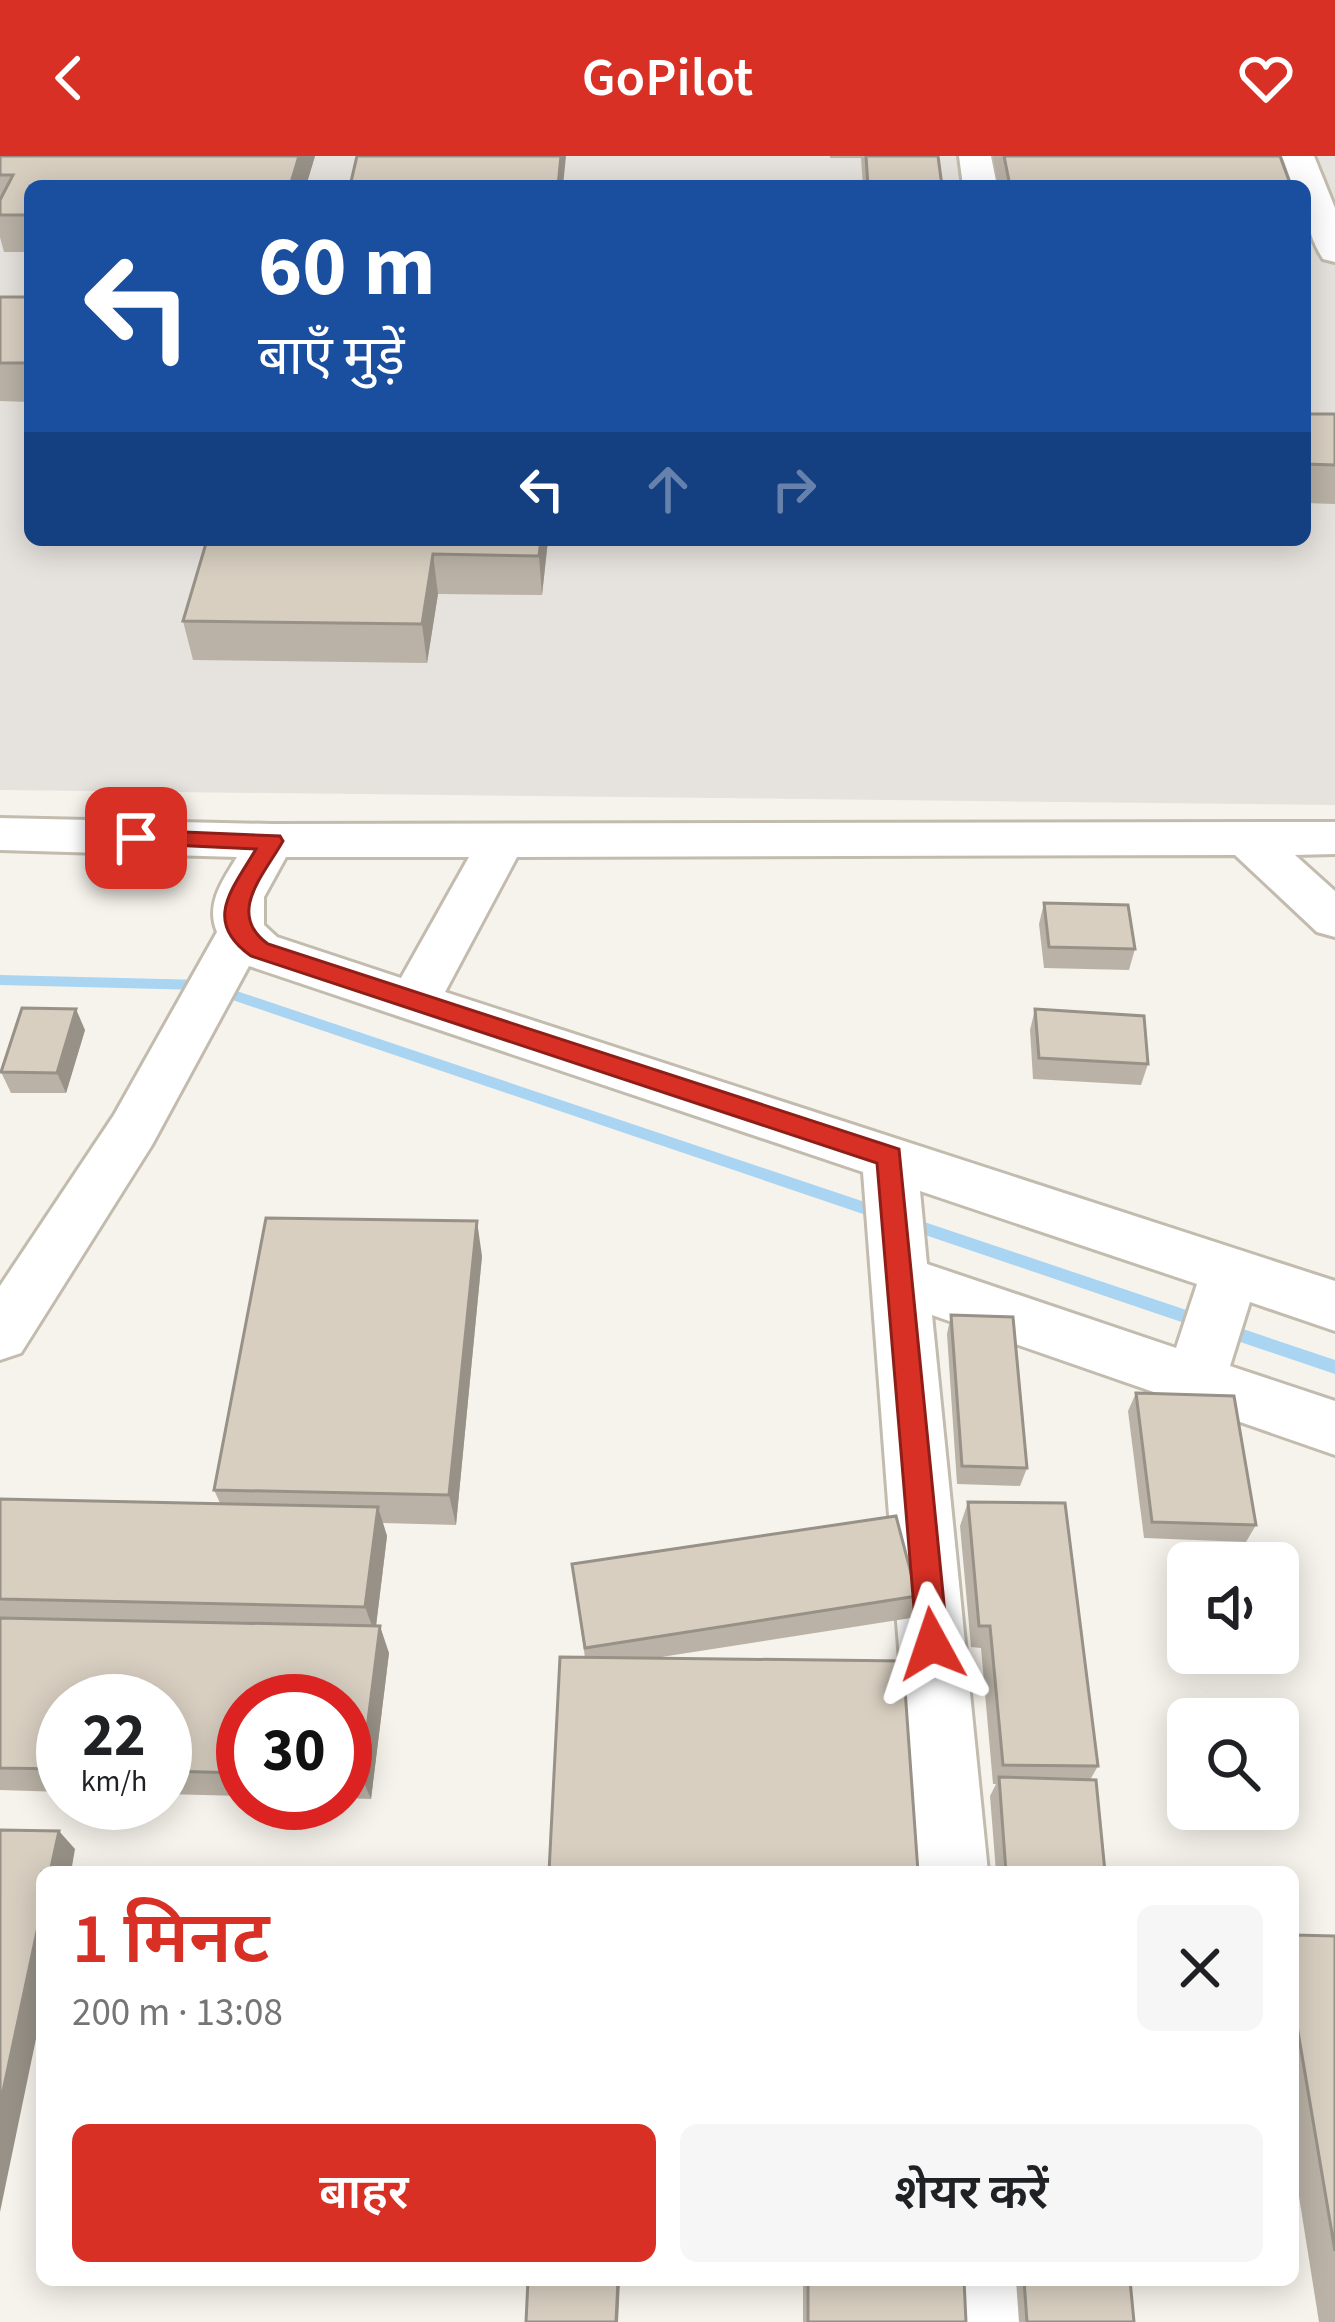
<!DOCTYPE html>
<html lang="hi">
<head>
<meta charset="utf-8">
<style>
	:root { --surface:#fff; --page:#f6f6f6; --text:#202124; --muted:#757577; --accent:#d93025 }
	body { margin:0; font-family:"Source Sans 3","Noto Sans Devanagari",sans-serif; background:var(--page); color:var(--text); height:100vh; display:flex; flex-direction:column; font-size:45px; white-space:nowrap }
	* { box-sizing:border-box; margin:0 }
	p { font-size:39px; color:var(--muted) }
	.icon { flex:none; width:66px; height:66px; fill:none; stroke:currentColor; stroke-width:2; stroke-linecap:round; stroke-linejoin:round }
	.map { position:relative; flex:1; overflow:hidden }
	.drawer { position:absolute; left:36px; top:1710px; width:1263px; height:420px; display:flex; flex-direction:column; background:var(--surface); border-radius:18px; box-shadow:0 6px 30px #0003 }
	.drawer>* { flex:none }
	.top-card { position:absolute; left:24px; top:24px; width:1287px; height:366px; border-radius:18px; box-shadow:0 6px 30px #0003; background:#1a4fa0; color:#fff; overflow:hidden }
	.tools { position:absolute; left:1167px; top:1386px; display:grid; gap:24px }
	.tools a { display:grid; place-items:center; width:132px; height:132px; border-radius:18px; background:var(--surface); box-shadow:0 6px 30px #0003; font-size:60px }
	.speed { position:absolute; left:36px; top:1518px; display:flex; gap:24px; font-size:60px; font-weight:700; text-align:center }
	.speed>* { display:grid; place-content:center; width:156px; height:156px; border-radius:50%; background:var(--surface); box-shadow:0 6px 30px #0003; line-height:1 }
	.speed small { font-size:30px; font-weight:400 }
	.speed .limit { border:18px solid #d22; background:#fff; color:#111 }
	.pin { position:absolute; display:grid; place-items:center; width:102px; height:102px; color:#fff; margin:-51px; border-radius:24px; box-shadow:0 6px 18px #0006 }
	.me { position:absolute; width:132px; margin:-66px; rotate:355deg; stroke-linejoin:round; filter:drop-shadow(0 0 9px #0008) }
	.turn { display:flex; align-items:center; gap:42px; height:252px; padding:0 36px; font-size:54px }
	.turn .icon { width:156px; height:156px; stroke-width:2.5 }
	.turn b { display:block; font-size:84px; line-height:102px }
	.lanes { display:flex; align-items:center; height:114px; padding:0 36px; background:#0003; justify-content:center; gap:60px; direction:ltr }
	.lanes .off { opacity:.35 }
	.round { display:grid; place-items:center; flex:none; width:126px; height:126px; border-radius:18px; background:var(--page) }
	.summary { display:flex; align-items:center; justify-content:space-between; height:204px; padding:0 36px }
	h1 { font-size:72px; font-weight:600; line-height:90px; color:var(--accent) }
	.button { display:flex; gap:24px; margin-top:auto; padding:24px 36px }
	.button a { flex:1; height:138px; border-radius:18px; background:var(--accent); color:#fff; font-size:48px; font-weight:600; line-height:138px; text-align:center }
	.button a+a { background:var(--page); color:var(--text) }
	header { display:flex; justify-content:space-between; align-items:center; height:156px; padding:0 36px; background:var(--accent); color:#fff; font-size:54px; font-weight:600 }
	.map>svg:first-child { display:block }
	.industrial { fill:#e6e2dd; fill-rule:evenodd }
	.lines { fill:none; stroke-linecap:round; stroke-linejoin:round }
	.stream { fill:#a9d4f2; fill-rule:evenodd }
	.minor-casing { stroke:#c2bbae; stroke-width:6 }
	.minor { fill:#fff; fill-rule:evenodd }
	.wall { fill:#bab2a6 }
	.shaded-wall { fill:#979187 }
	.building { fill:#d8cfc1; stroke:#979187; stroke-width:3 }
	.route { fill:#d93025; stroke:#8d1f18; stroke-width:3 }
</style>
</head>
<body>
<header><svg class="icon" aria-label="back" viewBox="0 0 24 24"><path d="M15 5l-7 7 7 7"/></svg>GoPilot<svg class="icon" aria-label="heart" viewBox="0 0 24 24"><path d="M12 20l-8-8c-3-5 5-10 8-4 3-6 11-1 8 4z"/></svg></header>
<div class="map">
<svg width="1335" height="2166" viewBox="0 0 1335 2166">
	<rect width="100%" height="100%" fill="#f6f3ec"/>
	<path class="industrial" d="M0,0H1335V649L0,634ZM30,30H1305V384H30Z"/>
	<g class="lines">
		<polygon class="stream" points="0,819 204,824 1335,1204 1335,1218 203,834 0,829"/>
		<defs>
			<g id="minor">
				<polygon points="959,0 991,0 997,30 963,30"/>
				<path d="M1282,0H1314L1335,52V106L1323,103C1308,80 1305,57 1305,30H1293Z"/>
				<path d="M0,662L272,668L1335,666V698L1295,699L1335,735V781L1317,776L1235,699L517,701L445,836L1335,1125V1175L1250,1146L1230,1210L1335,1245V1299L932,1159L988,1716H916L863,1016L249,810L152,989L21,1197L0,1204V1130L114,959L217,776C205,748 223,724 237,701L0,694ZM286,701H469L401,822L277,781L264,769V741ZM920,1035L1197,1128L1176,1192L927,1108Z"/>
				<polygon points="946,2124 1026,2124 1031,2166 949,2166"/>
			</g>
		</defs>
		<use href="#minor" class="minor-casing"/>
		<use href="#minor" class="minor"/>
	</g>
	<g class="wall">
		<polygon points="0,0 315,0 306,30 30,30 30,96 4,96 0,81"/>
		<polygon points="830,0 938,0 942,30 863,30 861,2 830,2"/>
		<polygon points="993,0 1280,0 1291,30 998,30"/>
		<polygon points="0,141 30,141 30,246 0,245"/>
		<polygon points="1305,258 1335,258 1335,348 1305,347"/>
		<polygon points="207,384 548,384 542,439 438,438 427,507 193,504 183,465"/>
		<polygon points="1044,747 1135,793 1129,814 1044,812 1039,768"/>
		<polygon points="1035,853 1148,908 1141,929 1033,923 1030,874"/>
		<polygon points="85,874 66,937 11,937 1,916"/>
		<polygon points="482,1100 456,1369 383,1367 387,1380 376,1470 389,1497 371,1643 345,1642 345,1545 243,1545 243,1640 165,1638 165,1545 63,1545 63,1636 0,1634 0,1343 220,1347 214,1334"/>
		<polygon points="951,1159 1027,1312 1020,1330 957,1328 947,1178"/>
		<polygon points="1136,1237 1256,1369 1246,1386 1144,1382 1128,1255"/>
		<polygon points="968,1346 1098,1610 1090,1624 1105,1716 996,1716 990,1640 996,1628 993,1628 981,1492 971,1491 960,1370"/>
		<polygon points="572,1408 917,1440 911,1462 655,1502 585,1502"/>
		<polygon points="1293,1779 1335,1780 1335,2166 1319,2166 1293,2003"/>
		<polygon points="803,2124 964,2124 966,2166 803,2166"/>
		<polygon points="1016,2124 1130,2124 1134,2166 1019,2166"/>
	</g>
	<g class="shaded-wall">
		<polygon points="299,0 315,0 306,30 290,30"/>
		<polygon points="561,0 566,0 563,30 558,30"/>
		<polygon points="541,384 548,384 542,439 539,400"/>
		<polygon points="433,398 438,438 427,507 422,468"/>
		<polygon points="76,853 85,874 66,937 57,917"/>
		<polygon points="477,1065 482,1100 456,1369 449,1339"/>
		<polygon points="378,1351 387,1380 375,1478 365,1451"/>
		<polygon points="380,1470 389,1497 371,1643 361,1620"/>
		<polygon points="59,1675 75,1693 71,1716 50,1716"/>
		<polygon points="42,1752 42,1854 0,2056 0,1949"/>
		<polygon points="618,2124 620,2124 618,2166 616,2166"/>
	</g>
	<g class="building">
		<polygon points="0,0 299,0 290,30 30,30 30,59 0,59 0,44 13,19 0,19"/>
		<polygon points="357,0 561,0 558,30 350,30"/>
		<polygon points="866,0 938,0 942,30 868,30"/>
		<polygon points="1004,0 1280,0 1291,30 1010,30"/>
		<rect x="0" y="141" width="30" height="66"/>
		<polygon points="1305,258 1335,258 1335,309 1305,308"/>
		<polygon points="207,384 541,384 539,400 433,398 422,468 183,465"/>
		<polygon points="1044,747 1128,749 1135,793 1049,791"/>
		<polygon points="22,852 76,853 57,917 1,916"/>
		<polygon points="1035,853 1144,860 1148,908 1039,902"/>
		<polygon points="266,1062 477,1065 449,1339 214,1334"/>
		<polygon points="951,1159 1013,1161 1027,1312 962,1310"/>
		<polygon points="1136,1237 1234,1240 1256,1369 1152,1366"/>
		<polygon points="0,1343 378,1351 365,1451 0,1443"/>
		<polygon points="968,1346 1065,1347 1098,1610 1003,1609 990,1470 979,1470"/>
		<polygon points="896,1360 917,1440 585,1492 572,1408"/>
		<polygon points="0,1462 380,1470 361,1620 345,1619 345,1545 243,1545 243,1617 165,1615 165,1545 63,1545 63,1613 0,1612"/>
		<polygon points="560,1501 903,1505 918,1716 549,1716"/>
		<polygon points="999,1621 1096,1624 1105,1716 1006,1716"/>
		<polygon points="0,1674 59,1675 50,1716 42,1716 42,1752 0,1949"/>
		<polygon points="1293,1779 1335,1780 1335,2095 1293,1846"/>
		<polygon points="528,2124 618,2124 616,2166 526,2166"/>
		<polygon points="808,2124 964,2124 966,2166 808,2166"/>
		<polygon points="1024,2124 1130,2124 1134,2166 1027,2166"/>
	</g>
	<path class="route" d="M136,674L280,680L283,685C263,720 226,758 268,788L899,993L948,1488L944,1499L932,1503L921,1499L917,1488L877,1007L251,800C202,765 232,734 256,693L128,687L124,682Z"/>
</svg>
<div class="tools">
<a><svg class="icon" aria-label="sound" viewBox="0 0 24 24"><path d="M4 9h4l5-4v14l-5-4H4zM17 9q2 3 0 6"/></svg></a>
<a><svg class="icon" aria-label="search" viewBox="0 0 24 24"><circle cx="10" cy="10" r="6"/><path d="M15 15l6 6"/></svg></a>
</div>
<div class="speed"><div>22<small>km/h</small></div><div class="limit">30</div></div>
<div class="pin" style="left:136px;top:682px;background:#d93025"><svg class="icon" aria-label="arrive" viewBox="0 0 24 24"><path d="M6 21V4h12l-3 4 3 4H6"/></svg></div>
<svg class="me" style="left:932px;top:1488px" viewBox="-20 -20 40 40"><path d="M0-17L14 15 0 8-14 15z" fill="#d93025" stroke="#fff" stroke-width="4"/></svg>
<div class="top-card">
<div class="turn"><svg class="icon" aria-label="left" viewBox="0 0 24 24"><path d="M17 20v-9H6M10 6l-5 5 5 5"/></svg><div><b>60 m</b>बाएँ मुड़ें</div></div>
<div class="lanes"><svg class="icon" aria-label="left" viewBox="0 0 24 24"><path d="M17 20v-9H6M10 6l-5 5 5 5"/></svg><svg class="icon off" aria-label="ahead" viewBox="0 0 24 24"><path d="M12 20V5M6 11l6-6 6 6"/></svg><svg class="icon off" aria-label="right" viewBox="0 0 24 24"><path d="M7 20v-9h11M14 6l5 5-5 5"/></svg></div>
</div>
<section class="drawer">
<div class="summary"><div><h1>1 मिनट</h1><p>200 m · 13:08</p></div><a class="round"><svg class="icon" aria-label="close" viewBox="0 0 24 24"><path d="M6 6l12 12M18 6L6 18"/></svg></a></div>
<div class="button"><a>बाहर</a><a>शेयर करें</a></div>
</section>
</div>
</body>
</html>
